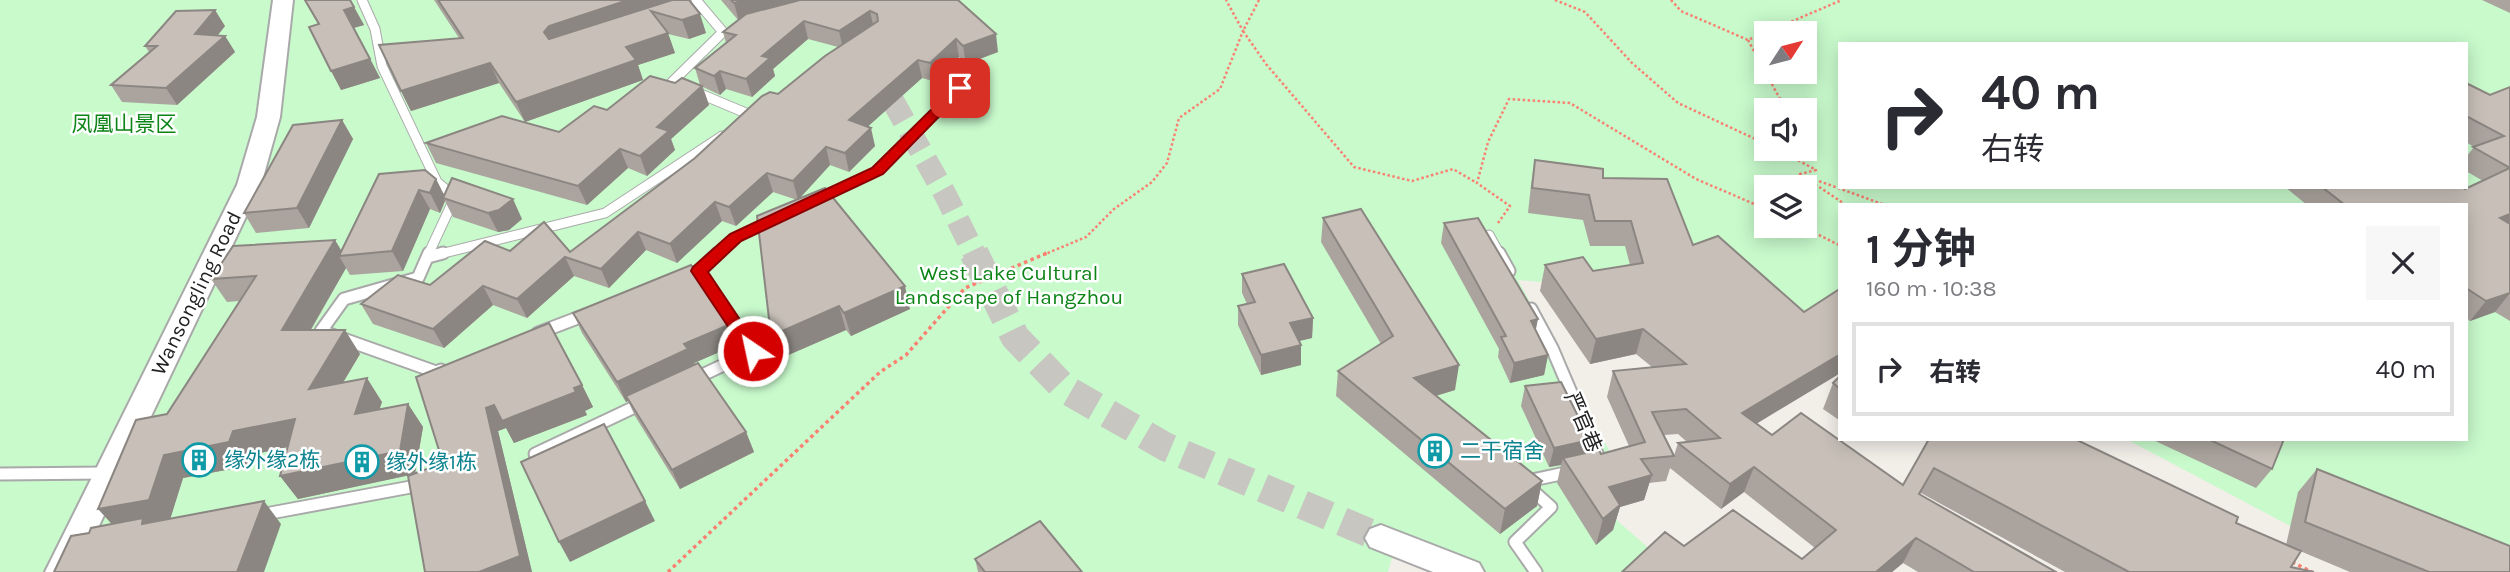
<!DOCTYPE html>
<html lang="zh">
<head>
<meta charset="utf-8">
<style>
	:root { --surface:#fff; --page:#f7f7f7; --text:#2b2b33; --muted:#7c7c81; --line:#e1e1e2 }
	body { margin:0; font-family:Karla,"Noto Sans SC",sans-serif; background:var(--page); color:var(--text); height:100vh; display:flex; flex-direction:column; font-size:26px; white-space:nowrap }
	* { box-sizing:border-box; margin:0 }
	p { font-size:23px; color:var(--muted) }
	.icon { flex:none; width:38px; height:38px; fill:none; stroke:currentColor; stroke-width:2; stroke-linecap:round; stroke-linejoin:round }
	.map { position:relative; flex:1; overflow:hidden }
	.sheet { position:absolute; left:1838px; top:203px; width:630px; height:238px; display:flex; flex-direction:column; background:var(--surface); border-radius:0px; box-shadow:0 4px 18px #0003 }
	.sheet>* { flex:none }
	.guide { position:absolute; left:1838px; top:42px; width:630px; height:147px; border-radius:0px; box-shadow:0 4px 18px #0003; background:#fff; color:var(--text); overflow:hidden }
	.needle { width:46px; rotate:54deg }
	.tools { position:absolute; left:1754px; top:21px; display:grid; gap:14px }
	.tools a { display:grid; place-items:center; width:63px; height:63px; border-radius:0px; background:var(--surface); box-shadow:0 4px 18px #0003; font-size:35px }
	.pin { position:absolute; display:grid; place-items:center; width:60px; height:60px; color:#fff; margin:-30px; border-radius:14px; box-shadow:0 4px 10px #0006 }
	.me { position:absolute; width:77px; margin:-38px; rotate:326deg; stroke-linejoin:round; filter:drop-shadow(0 0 5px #0008) }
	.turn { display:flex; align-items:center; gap:24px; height:147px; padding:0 28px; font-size:32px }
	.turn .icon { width:91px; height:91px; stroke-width:2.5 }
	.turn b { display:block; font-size:49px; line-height:60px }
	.round { display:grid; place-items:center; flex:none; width:74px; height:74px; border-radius:0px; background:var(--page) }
	.summary { display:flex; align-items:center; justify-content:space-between; height:119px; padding:0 28px }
	h1 { font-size:42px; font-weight:700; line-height:52px }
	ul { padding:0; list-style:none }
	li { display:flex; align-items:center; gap:21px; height:94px; margin:0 14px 10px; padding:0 14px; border:4px solid var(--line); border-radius:0px }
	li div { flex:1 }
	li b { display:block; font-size:26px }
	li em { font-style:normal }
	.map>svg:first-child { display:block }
	.park { fill:#c8facc; fill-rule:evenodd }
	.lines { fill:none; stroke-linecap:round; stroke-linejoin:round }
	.tertiary-tunnel-far1 { stroke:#c8c6c1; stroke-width:23; stroke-dasharray:23 11; stroke-linecap:butt }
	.tertiary-tunnel { stroke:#c8c6c1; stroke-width:29; stroke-dasharray:29 14; stroke-linecap:butt }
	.service-far1-casing { stroke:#a9a9a9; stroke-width:11 }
	.service-casing { stroke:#a9a9a9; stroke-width:15 }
	.tertiary-casing { stroke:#a9a9a9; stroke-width:4 }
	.path-far1 { stroke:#fa8072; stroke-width:2.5; stroke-dasharray:2.5 2.5; stroke-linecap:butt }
	.path { stroke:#fa8072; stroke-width:3.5; stroke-dasharray:3.5 3.5; stroke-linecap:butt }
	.service-far1 { stroke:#fff; stroke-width:9 }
	.service { stroke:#fff; stroke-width:11 }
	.tertiary { fill:#fff; fill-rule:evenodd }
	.wall { fill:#aba49e }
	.shaded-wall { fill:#8b8681 }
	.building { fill:#c7bfb8; stroke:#8b8681; stroke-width:2 }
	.route { fill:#d40000; stroke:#8a0000; stroke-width:2 }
	.labels { text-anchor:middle; stroke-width:5; stroke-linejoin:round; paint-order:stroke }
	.park-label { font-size:21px; fill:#0c8416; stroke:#fff }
	.street-label { font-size:21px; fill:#222; stroke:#fff }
	.culture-label { font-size:21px; fill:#0d838f; stroke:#fff; text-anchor:start }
</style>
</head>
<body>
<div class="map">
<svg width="2510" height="572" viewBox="0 0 2510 572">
	<rect width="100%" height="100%" fill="#f2efe9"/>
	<path class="park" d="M0,0H2510V572L2326,545L2126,439H2466V205H1839V336L1590,286L1518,280L1626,482L1596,502L1676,572H1439L1392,558L1388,572H0ZM1766,33H1804V72H1766ZM1839,44H2466V187H1839ZM1766,110H1804V149H1766ZM1766,187H1804V226H1766Z"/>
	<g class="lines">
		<polyline class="tertiary-tunnel-far1" points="876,71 946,196 975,255"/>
		<polyline class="tertiary-tunnel" points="974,253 1015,337 1065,389 1166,447 1381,538"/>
		<defs>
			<g id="service-far1">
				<polyline points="362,0 375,29 382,66 437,182 455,197 428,255"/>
				<polyline points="696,0 723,32 672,82 753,116"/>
				<polyline points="817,199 877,171 977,71"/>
				<polyline points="1489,235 1500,255"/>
				<polyline points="436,255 605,213 722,136"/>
				<polyline points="716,255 735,237 770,221"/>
			</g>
			<g id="service">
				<polyline points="429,253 418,278 344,299 321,331 436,372 441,370"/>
				<polyline points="1499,253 1509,271"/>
				<polyline points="428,257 443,253"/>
				<polyline points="699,271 718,253"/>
				<polyline points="685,276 699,271 753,351 694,379"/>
				<polyline points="1531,309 1552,348 1601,463"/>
				<polyline points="538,333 588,314"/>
				<polyline points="535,454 641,404"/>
				<polyline points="0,474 106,473"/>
				<polyline points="260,515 416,486"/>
				<polyline points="1536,572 1515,542 1551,507 1523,482 1570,472"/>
			</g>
			<g id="tertiary">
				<polygon points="273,0 293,0 280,117 261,185 77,572 45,572 237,185 257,117"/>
				<polygon points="1381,525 1479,563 1484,572 1433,572 1370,547 1365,538 1370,529"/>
			</g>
		</defs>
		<use href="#service-far1" class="service-far1-casing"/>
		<use href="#service" class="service-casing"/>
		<use href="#tertiary" class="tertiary-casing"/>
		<g class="path-far1">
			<polyline points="1259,0 1243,31 1266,64 1354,167 1412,181 1453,169 1477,183"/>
			<polyline points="1555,0 1585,12 1632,63 1678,103 1766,144"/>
			<polyline points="1671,0 1681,11 1748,40 1842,0"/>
			<polyline points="1748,40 1786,110"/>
			<polyline points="1775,149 1785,153"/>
			<polyline points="1788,149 1785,153 1816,170 1800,174 1846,205"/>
			<polyline points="1805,176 1885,205"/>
			<polyline points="1498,223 1510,206 1477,183 1488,142 1509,99 1570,103 1696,179 1766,209"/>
			<polyline points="1801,226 1839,245"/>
			<polyline points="1043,255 1086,237 1114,209 1152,182 1167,163 1179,118 1220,89 1243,31 1226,0"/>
		</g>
		<g class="path">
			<polyline points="2292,562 2312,572"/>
			<polyline points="668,572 880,372 906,355 965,288 1047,253"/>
		</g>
		<use href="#service-far1" class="service-far1"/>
		<use href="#service" class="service"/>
		<use href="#tertiary" class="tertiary"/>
	</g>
	<g class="wall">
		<polygon points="304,0 350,0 364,25 354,28 380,78 341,90 318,24"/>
		<polygon points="434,0 689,0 706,33 689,39 668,34 675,53 638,65 643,80 525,122 499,83 411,111 401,91 459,38"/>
		<polygon points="721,0 958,0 998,52 966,64 959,57 933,81 922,78 867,127 875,146 849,172 830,165 799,199 910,309 851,336 846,330 779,359 771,336 797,200 773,192 736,226 722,221 677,263 646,250 609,288 574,276 527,318 493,305 444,348 373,324 361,304 430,285 510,251 570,252 695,158 838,47 808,39 773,69 775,76 752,97 726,89 720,95 703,87 709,105 671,139 675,150 647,176 628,168 587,205 436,163 426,143 559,132 607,110 675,83 700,85 695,68 726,43 723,32 738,20"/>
		<polygon points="2482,0 2510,0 2510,13"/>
		<polygon points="225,26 218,35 225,36 235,52 177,105 122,102 111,85 149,52 145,46"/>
		<polygon points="2466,83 2490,95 2510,87 2510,321 2495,312 2470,321 2466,318 2466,205 2307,205 2285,187 2462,187 2465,189 2483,181 2466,171 2466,157 2474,147 2466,142"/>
		<polygon points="342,120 353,139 309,228 256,233 244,213"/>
		<polygon points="1535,160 1603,178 1667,179 1757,424 1772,435 1903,485 1929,439 2236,523 2286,545 2298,492 2317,469 2510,572 2350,572 2300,551 2291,567 2314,572 2065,572 1921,493 1920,494 2056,572 1918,572 1903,563 1892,572 1622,572 1684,546 1802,559 1815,548 1744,492 1721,509 1670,468 1678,443 1687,442 1678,434 1664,435 1674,456 1666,481 1649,483 1644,500 1620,507 1613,530 1596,545 1557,483 1561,465 1549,467 1521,406 1525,386 1590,440 1587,452 1601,454 1629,446 1607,397 1613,371 1652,367 1636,354 1590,364 1540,291 1545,265 1593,271 1630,265 1625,246 1590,246 1583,220 1528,213 1531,185"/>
		<polygon points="379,174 436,179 444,195 522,219 509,230 498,232 453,217 445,201 440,213 430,209 403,271 350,275 346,268 311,330 360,354 343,383 382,402 379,409 408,404 423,427 415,473 443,463 416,377 582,385 593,407 585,411 587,415 514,443 506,428 498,431 532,572 409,475 298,499 280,476 288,447 251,455 247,466 183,478 170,519 281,524 89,533 112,524 167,414 239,301 227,302 211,279 341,250"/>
		<polygon points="1323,218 1455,390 1436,396 1542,481 1537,506 1500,534 1336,396 1338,371 1381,344 1321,242"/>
		<polygon points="1444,223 1548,355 1544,375 1510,383 1498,357 1499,349 1441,243"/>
		<polygon points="1242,274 1313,318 1312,338 1299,341 1301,365 1261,375 1238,325 1238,306 1247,304 1242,293"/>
		<polygon points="573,313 738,344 694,363 746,432 754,452 680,489 635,416 628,401 626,402 582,333"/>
		<polygon points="1839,377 1839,420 1823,409 1833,383"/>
		<polygon points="2151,439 2284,439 2272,469 2256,488"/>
		<polygon points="975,559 1082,572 978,572"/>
	</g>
	<g class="shaded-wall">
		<polygon points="628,0 676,0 651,11 552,51 544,32 549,26"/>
		<polygon points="745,0 812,0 739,21 734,3"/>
		<polygon points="354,7 364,25 353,28 344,10"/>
		<polygon points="215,10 225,26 205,51 195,34"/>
		<polygon points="870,11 874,29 843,49 839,31"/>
		<polygon points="700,14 706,33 689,39 682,20"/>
		<polygon points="804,21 808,39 773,69 775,76 752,97 746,79 762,56"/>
		<polygon points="668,33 675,53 638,65 643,80 525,122 516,102 626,47"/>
		<polygon points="996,34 998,52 966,64 963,46"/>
		<polygon points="225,36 235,52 177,105 166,88"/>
		<polygon points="956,39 959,57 933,81 930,63"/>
		<polygon points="370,59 380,78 341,90 331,71"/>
		<polygon points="918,60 922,78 854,139 849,120"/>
		<polygon points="490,63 499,83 411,111 401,91"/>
		<polygon points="720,71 726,89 720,95 714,76"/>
		<polygon points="702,86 709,105 671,139 675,150 647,176 640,156 657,127"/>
		<polygon points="342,120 353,139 309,228 297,208"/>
		<polygon points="871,128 875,146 849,172 845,153"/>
		<polygon points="826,147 830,165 798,200 793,181"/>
		<polygon points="620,149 628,168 587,205 578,186"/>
		<polygon points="767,173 773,192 736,226 729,207"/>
		<polygon points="436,179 446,199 443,198 445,201 440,213 430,193"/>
		<polygon points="419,190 430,209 403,271 392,251"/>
		<polygon points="513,199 522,219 509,230 498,232 488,213"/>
		<polygon points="715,202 722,221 677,263 670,244"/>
		<polygon points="2510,214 2510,226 2500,218"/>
		<polygon points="638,232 646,250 609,288 601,269"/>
		<polygon points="335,240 344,255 339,256 346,268 297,353 282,330"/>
		<polygon points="565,257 574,276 527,318 517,299"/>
		<polygon points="483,286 493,305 444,348 433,329"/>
		<polygon points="905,286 910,309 851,336 844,313"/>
		<polygon points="2510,293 2495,312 2470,321 2486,301"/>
		<polygon points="839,306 846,330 779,359 771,336"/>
		<polygon points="1313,318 1312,338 1290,343 1290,323"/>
		<polygon points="1538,319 1534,339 1531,321"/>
		<polygon points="731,324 738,344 694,363 696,369 626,396 628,401 626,402 617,382 684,344"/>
		<polygon points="1643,329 1636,354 1590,364 1596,339"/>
		<polygon points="345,330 360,354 325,412 309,389"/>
		<polygon points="1301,345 1301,365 1261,375 1261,355"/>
		<polygon points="1548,355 1544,375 1510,383 1514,363"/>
		<polygon points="1839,355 1839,374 1733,438 1742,413"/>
		<polygon points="1459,365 1455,390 1411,403 1414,378"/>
		<polygon points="367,378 382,402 370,438 355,414"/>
		<polygon points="582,385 593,407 585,411 587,415 514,443 506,428 498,431 532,572 479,572 486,408 494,405 574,388"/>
		<polygon points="408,404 423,427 415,474 298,499 280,476"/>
		<polygon points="295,419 311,442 251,455 247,466 183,478 169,523 119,532 98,509 164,455 233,431"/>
		<polygon points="746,432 754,452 680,489 672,470"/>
		<polygon points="1590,440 1585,459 1563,458 1561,465 1549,467 1554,448"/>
		<polygon points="1754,467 1744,492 1721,509 1730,484"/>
		<polygon points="1652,475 1644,500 1620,507 1613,530 1596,545 1603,519 1609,487"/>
		<polygon points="1542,481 1537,506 1500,534 1505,509"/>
		<polygon points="264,501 281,524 264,572 237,572"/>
		<polygon points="645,501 655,521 570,562 559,542"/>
		<polygon points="1916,538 1903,563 1892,572 1876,572"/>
	</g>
	<g class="building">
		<polygon points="305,0 350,0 354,7 344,10 370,59 331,71 309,27 319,24"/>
		<polygon points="438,0 628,0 549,26 544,32 549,39 672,0 689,0 700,14 682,20 651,11 668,33 626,47 636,60 516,102 490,63 401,91 379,45 463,38"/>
		<polygon points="731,0 745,0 734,3"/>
		<polygon points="800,0 958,0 996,34 963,46 956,39 930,63 918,60 849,120 871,128 845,153 826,147 793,181 767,173 729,207 715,202 670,244 638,232 601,269 565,257 517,299 483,286 433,329 361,304 398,275 430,285 485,241 510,251 544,222 570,252 695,158 762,96 770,92 778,94 825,56 878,21 877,14 870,11 839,31 804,21 762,56 770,58 746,79 720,71 714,76 695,68 736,35 723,32 746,14"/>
		<polygon points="215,10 195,34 225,36 166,88 111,85 157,46 145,46 176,11"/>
		<polygon points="650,76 675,83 682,78 702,86 657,127 669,131 640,156 620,149 578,186 426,143 502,116 559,132 594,106 607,110"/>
		<polygon points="2466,83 2490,95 2510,87 2510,214 2500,218 2510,224 2510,293 2486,301 2466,288 2466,205 2345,205 2322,187 2462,187 2465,189 2510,168 2473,147 2504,136 2466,116"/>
		<polygon points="342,120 297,208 244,213 293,125"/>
		<polygon points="1535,160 1603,169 1603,178 1667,179 1693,245 1718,236 1804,312 1838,290 1839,290 1839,355 1742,413 1772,435 1801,413 1903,485 1929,439 2075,439 2238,517 2236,523 2301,551 2291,567 2314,572 2129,572 1934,468 1919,494 2056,572 1974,572 1916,538 1876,572 1622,572 1665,532 1684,546 1733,510 1802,559 1836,530 1754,467 1730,484 1678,443 1720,438 1686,409 1652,412 1674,456 1641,459 1652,475 1609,487 1620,505 1603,519 1563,458 1599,450 1601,454 1645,442 1613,371 1686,364 1643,329 1596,339 1545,265 1583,257 1593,271 1643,263 1631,221 1595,221 1589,195 1532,188"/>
		<polygon points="425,170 436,179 430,193 419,190 392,251 339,256 379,174"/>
		<polygon points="452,178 513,199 499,210 488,213 443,198"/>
		<polygon points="825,188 905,286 844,313 839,306 771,336 757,216"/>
		<polygon points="1361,209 1459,365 1414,378 1542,481 1505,509 1338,371 1393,336 1323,218"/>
		<polygon points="1478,218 1538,319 1531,321 1548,355 1514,363 1501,337 1506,336 1444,223"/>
		<polygon points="335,240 282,330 345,330 309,389 367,378 355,414 408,404 400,451 280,476 295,419 233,431 229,442 164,455 149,500 98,509 136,420 167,414 256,276 211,279 233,246"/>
		<polygon points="1284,264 1313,318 1290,323 1301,345 1261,355 1238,306 1255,302 1242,274"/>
		<polygon points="691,265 731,324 684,344 688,349 617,382 573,313"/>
		<polygon points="549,323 582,385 574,388 576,392 502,421 494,405 486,408 520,556 479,572 425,572 408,476 443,463 416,377"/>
		<polygon points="698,363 746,432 672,470 626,396"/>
		<polygon points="1839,377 1839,388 1833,383"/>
		<polygon points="1561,382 1590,440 1554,448 1525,386"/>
		<polygon points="604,424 645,501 559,542 521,462"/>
		<polygon points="2208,439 2284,439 2272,469"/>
		<polygon points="2317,469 2510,546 2510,572 2429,572 2305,522"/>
		<polygon points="264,501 237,572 54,572 71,536 89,533 91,528 143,518 142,524"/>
		<polygon points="1040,521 1082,572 985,572 975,559"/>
	</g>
	<polygon class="route" points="956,85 967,88 883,174 741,241 708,272 761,351 753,357 747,355 691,271 693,267 730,234 872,168"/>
	<defs>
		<symbol id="building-ring" viewBox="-11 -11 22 22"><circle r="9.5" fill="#fff" stroke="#0f9aa8" stroke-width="1.5"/><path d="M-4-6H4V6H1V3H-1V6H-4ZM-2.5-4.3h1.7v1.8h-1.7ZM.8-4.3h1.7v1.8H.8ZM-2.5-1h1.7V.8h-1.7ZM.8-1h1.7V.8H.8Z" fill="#0f9aa8"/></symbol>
	</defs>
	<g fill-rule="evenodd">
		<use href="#building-ring" x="1416" y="432" width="38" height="38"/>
		<use href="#building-ring" x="180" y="441" width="38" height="38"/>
		<use href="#building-ring" x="343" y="443" width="38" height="38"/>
	</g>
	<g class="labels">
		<g class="park-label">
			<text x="124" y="131">凤凰山景区</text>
			<text x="1009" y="280">West Lake Cultural<tspan x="1009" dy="24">Landscape of Hangzhou</tspan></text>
		</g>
		<g class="street-label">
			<text transform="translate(196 293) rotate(-64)" y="7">Wansongling Road</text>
			<text transform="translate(1583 422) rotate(67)" y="7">严官巷</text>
		</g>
		<g class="culture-label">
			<text x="1460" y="458">二干宿舍</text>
			<text x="224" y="467">缘外缘2栋</text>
			<text x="386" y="469">缘外缘1栋</text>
		</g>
	</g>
</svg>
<div class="tools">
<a><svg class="needle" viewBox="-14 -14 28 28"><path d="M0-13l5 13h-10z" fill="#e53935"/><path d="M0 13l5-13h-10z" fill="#7c7c81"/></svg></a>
<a><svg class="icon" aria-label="sound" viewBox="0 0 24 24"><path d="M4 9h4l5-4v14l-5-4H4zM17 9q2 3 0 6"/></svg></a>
<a><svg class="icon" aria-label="layers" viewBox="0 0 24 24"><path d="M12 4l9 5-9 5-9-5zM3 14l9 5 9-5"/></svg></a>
</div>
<div class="pin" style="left:960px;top:88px;background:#d93025"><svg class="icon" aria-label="arrive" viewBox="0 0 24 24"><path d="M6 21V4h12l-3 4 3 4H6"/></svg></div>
<svg class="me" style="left:753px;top:351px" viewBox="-20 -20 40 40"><circle r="17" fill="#d40000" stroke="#fff" stroke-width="3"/><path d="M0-11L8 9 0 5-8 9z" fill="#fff"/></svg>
<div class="guide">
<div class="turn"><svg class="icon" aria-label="right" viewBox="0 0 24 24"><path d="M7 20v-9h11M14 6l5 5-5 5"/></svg><div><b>40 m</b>右转</div></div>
</div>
<section class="sheet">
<div class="summary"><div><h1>1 分钟</h1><p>160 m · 10:38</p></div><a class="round"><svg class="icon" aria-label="close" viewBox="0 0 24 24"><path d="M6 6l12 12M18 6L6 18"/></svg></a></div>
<ul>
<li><svg class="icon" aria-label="right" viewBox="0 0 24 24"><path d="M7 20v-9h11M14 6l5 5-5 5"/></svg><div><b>右转</b></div><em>40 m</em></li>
</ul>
</section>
</div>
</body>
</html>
